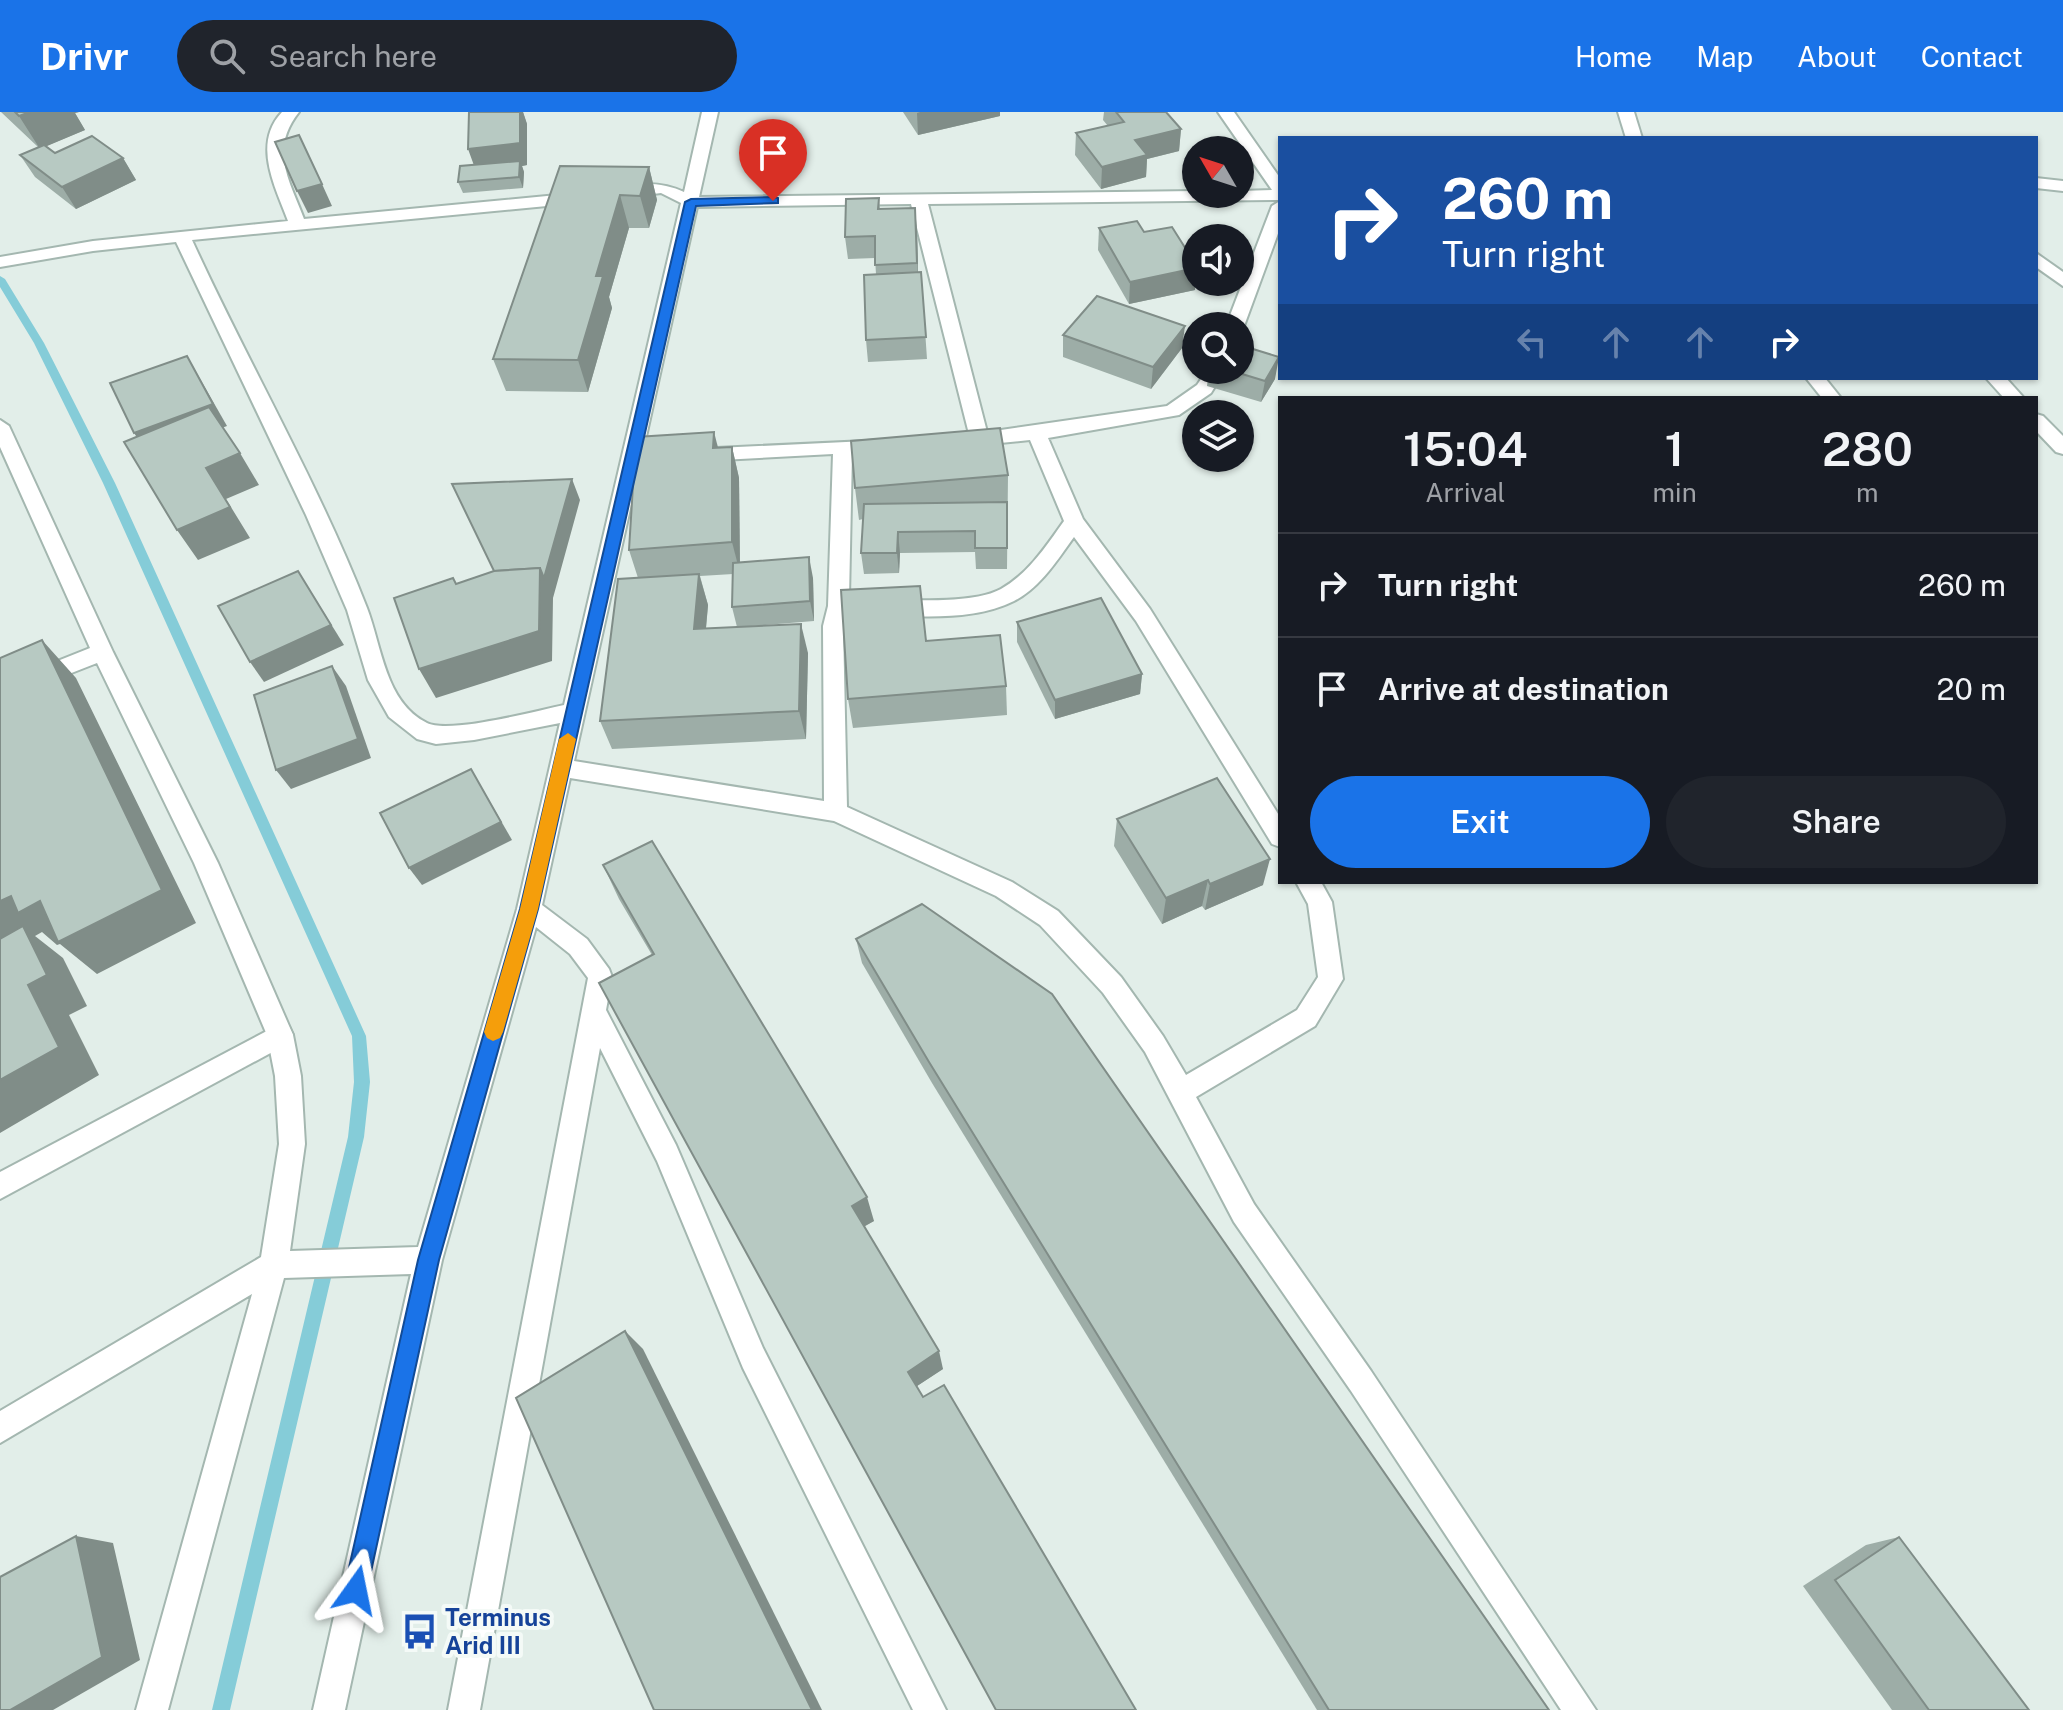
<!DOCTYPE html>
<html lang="en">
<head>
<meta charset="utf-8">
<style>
	:root { --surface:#171b24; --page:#20242c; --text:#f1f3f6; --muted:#9ea1a6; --line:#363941; --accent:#1a73e8 }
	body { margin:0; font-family:"Public Sans",sans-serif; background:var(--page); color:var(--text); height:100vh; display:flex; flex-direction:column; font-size:30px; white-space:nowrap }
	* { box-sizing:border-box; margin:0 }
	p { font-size:26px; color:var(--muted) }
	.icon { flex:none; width:44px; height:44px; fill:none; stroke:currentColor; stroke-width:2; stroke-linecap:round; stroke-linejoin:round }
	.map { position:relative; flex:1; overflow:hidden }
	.side { position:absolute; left:1278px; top:284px; width:760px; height:488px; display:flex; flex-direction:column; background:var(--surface); border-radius:0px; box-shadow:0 2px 6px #0004 }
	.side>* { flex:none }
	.top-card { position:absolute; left:1278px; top:24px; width:760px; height:244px; border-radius:0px; box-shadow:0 2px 6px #0004; background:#1a4fa0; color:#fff; overflow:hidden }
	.needle { width:52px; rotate:309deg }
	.controls { position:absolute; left:1182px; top:24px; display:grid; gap:16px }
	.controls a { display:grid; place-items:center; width:72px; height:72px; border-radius:50%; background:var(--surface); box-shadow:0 2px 6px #0004; font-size:40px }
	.pin { position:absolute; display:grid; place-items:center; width:68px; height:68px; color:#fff; margin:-82px -34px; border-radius:50% 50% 50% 0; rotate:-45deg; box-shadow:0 0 8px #0007 }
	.pin .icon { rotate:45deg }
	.me { position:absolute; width:88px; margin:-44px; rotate:12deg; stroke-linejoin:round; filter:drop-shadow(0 0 6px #0008) }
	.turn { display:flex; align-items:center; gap:28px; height:168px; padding:0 32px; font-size:36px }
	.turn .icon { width:104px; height:104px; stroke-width:2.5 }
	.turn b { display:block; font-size:56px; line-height:68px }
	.lanes { display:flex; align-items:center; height:76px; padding:0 32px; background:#0003; justify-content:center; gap:40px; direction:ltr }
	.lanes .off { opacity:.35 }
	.eta { display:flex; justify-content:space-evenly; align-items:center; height:136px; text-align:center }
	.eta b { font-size:48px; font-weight:600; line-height:56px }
	.cta { display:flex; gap:16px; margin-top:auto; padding:16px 32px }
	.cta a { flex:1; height:92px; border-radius:48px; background:var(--accent); color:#fff; font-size:32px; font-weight:600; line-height:92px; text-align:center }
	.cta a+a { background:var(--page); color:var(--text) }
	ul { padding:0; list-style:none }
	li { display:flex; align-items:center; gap:24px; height:104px; padding:0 32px; border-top:2px solid var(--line) }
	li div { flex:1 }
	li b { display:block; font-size:30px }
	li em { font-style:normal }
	header { display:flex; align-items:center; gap:48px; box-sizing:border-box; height:112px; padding:0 40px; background:var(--accent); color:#fff }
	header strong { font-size:38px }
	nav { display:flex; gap:44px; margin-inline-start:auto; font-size:28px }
	.search { width:560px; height:72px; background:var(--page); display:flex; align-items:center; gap:20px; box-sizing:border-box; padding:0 28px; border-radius:44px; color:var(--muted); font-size:30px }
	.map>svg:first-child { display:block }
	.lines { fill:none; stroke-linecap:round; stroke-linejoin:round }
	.stream { fill:#85ccd8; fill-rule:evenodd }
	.service-casing { stroke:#a4b7b0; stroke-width:4 }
	.minor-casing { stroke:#a4b7b0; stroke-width:4 }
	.service { fill:#fff; fill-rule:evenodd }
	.minor { fill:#fff; fill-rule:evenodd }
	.wall { fill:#9dada7; fill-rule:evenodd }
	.shaded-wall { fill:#808d88 }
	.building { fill:#b7c9c2; stroke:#808d88; stroke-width:2 }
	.route { fill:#1a73e8; stroke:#114b97; stroke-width:2 }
	.slow { fill:#f59e0b }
	.labels { text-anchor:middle; stroke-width:8; stroke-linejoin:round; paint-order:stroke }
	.near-transit-label { font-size:24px; font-weight:bold; fill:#164399; stroke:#f4faf7; text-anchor:start }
</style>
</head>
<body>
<header>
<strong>Drivr</strong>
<div class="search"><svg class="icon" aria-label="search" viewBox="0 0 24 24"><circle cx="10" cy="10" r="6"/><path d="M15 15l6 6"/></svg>Search here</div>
<nav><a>Home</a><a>Map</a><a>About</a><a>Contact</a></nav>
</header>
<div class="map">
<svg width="2063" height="1598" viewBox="0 0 2063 1598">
	<rect width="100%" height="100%" fill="#e2eee9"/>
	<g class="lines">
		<polygon class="stream" points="0,164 5,167 44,231 115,371 366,924 370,970 364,1025 230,1598 212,1598 348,1025 354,970 352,924 103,371 34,231 0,175"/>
		<defs>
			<polygon id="service" points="280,912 289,915 293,923 289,931 0,1087 0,1060"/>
			<g id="minor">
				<path d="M282,0H299C269,38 289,67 304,107L578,81L586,86L578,91L192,128C248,251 318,370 367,496C382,535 385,590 427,611C449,622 537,599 564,593L681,91L661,81L622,86L614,81C630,67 665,71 684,80L702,0H718L699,85L1196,79V82H1240V79L1272,78L1218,0H1234L1280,66V88L928,92L987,320L1167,294L1197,273L1207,258H1225L1211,281L1179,303L1048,326L1083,407L1150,497L1280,705V735L1272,732L1136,509L1074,425C1058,447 1040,476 1014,489C966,513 899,502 847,502L843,514L847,695L1012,770L1058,799L1121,865L1163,924L1186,963L1297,898L1318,865L1308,792L1296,770H1321L1332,790L1343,867L1315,914L1196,985L1254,1092L1371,1259L1596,1598H1561L1351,1279L1234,1110L1145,940L1103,881L1040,813L996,784L834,709L570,666L542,793L587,827L609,857L612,865L606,898L676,1033L763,1236L946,1598H913L743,1256L657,1049L600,936L480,1598H448L588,866L570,842L536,815L442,1148L345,1598H313L411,1162L284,1166L168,1598H136L252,1182L0,1331V1299L261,1145L279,1032L275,964L267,923L194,751L97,551L0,589V572L90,536L0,335V308L9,314L113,540L218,751L293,923L301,964L305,1032L290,1139L418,1135L517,797L560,611L474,628L436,632L417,627L389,605L368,568L347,498L306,403L176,130L93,139L0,155V145L93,129L288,109C275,74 252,32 282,0ZM911,92L969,322L960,328L970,334L1030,328L1064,409C1047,433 1028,462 1001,477C968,495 888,486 849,486L852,341L888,338L891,333L888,328L695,337L692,342L702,349L833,342L828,494L823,514L824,689L574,649L697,95Z"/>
				<polygon points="1618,0 1634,0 1642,26 1626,26"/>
				<polygon points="2036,66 2063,69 2063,79 2036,76"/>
				<polygon points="1280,89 1280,116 1244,214 1240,218 1240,214 1226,214 1272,94"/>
				<polygon points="2036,141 2063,160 2063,174 2036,155"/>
				<polygon points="1806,266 1825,266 1841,286 1822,286"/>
				<polygon points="1986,266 2006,266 2024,286 2004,286"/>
				<polygon points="2036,302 2043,304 2063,324 2063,342 2056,340 2036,319"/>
			</g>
		</defs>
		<use href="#service" class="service-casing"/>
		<use href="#minor" class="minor-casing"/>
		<use href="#service" class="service"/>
		<use href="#minor" class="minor"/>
	</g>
	<g class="wall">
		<polygon points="1,0 79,0 75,1 85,18 46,34 55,41 123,46 136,68 76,97 35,65 20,43 38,35"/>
		<polygon points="469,0 523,0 527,12 527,53 522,54 524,60 523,76 463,81 458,70 474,53"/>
		<polygon points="903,0 1000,0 1000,4 918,23"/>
		<polygon points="1104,0 1166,0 1181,17 1179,39 1147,47 1146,65 1101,77 1075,43 1076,21 1108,14 1103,8"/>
		<polygon points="560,54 649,55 657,88 649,116 629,116 609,185 612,196 588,280 506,279 493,247"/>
		<polygon points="879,86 880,97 917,118 918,160 921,160 927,247 868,250 866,228 876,162 875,146 848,147 845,125"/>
		<polygon points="1099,116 1144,120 1195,178 1129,192 1098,138"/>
		<polygon points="1063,223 1182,236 1151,277 1063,245"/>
		<polygon points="1209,258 1240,258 1275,267 1261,290 1207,274"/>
		<path d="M732,335L739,366L740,451L813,466L814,509L751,514L808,541L806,627L612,637L600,609L638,466L629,438L718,336ZM733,462L732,495L737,515L706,517L708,493L700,464Z"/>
		<polygon points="1008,363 1007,457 976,457 975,440 900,441 899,461 864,462 861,441 863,407 859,408 855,376"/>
		<polygon points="1017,510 1142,562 1140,582 1055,607 1017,530"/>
		<polygon points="926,529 1006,574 1007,603 853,616 848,587"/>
		<polygon points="1117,707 1263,773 1205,798 1202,794 1162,812 1114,734"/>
		<polygon points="603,753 874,1109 864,1114 943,1257 917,1274 996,1598 652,843 619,787"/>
		<polygon points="856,827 1549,1598 1317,1598 932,971 862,851"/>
		<polygon points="1899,1425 2029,1598 1892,1598 1803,1474 1866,1433"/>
	</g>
	<g class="shaded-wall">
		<polygon points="30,0 79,0 75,1 85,18 40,37 19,4"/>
		<polygon points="520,0 523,0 527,12 527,53 522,54 524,60 523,76 519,65 476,59 468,37"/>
		<polygon points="920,0 1000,0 1000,4 918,23 917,1"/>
		<polygon points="1181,17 1179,39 1147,47 1146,65 1101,77 1102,55 1135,28"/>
		<polygon points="123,46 136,68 76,97 62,75"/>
		<polygon points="649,55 657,88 649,116 640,84"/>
		<polygon points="322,72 332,94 308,101 297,79"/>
		<polygon points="620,83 629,116 609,185 612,196 588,280 578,248 596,164"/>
		<polygon points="915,96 917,118 918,173 917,151"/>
		<polygon points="1196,156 1195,178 1129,192 1130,170"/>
		<polygon points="1185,214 1182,236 1151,277 1153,255"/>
		<polygon points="187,244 227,314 149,343 134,321"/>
		<polygon points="1279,245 1275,267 1261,290 1265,269"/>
		<polygon points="714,320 722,351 713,336"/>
		<polygon points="732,335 739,366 740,461 732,430"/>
		<polygon points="240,341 259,373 226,387 250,426 198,448 177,418 206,356"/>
		<polygon points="572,367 580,388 553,486 552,549 436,586 419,557 540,456"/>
		<polygon points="898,420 900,441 899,461 897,441"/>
		<polygon points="809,445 813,466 814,509 810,489"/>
		<polygon points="298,459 344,533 264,570 250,550"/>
		<polygon points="699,462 708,493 703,547 694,517"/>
		<polygon points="801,512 808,541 806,627 799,599"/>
		<polygon points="42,528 76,566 196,811 97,862 60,832 57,833 42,820 35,824 63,846 87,894 69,903 99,963 0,1021 0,968 28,873 0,835 0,789"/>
		<polygon points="332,554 346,574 371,646 291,677 276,658"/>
		<polygon points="1142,562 1140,582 1055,607 1055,588"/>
		<polygon points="471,657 512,728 422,773 409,756"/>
		<polygon points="1270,747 1263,773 1205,798 1210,772"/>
		<polygon points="1208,768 1202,794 1162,812 1166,786"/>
		<polygon points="867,1085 874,1109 860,1117 852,1094"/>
		<polygon points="625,1219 643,1237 822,1598 812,1598"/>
		<polygon points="939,1239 943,1257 914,1276 908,1260"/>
		<polygon points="76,1424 113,1431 140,1548 53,1598 10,1598"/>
	</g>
	<g class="building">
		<polygon points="15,0 30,0 19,4"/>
		<polygon points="469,0 520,0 520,31 468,37"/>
		<polygon points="1116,0 1166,0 1181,17 1135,28 1147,43 1102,55 1076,21 1124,10"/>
		<polygon points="299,23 322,72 297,79 275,30"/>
		<polygon points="92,24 123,46 62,75 20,43 44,33 55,41"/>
		<polygon points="520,49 519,65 458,70 460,54"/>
		<polygon points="560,54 649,55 640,84 620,83 596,164 603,164 578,248 493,247"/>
		<polygon points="879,86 878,97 915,96 917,151 875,153 875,124 845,125 846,87"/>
		<polygon points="1137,109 1144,120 1172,115 1196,153 1196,156 1130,170 1099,116"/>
		<polygon points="921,160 926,225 866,228 864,163"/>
		<polygon points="1097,184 1185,214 1153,255 1063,223"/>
		<polygon points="1240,233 1279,245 1265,269 1229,258 1240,258"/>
		<polygon points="187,244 213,292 134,321 110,271"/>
		<polygon points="209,295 240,341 206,356 230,395 177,418 124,330"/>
		<polygon points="1000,316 1008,363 855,376 851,329"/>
		<polygon points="714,320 713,336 732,335 732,430 629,438 636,325"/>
		<polygon points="572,367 544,466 540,456 494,459 452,372"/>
		<polygon points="1007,390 1007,436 975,436 975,419 898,420 897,441 861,441 864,392"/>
		<polygon points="809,445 810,489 732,495 733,451"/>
		<polygon points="540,456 539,519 419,557 394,486 453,466 456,472 494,459"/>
		<polygon points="298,459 331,513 250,550 218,494"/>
		<polygon points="699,462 694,517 801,512 799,599 600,609 618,467"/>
		<polygon points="920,474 926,529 1000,523 1006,574 848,587 841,478"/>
		<polygon points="1101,486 1142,562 1055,588 1017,510"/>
		<polygon points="42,528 162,778 58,830 40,789 18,801 11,784 0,789 0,546"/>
		<polygon points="332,554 358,627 276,658 254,583"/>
		<polygon points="471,657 501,710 409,756 380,701"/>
		<polygon points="1217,666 1270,747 1210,772 1208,768 1166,786 1117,707"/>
		<polygon points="652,729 867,1085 852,1094 939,1239 908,1260 923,1285 944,1273 1136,1598 996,1598 599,871 654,842 603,753"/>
		<polygon points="922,792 1052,882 1549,1598 1329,1598 929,950 856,827"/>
		<polygon points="23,814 47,863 28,873 59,935 0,968 0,827"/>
		<polygon points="625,1219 812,1598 654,1598 516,1286"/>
		<polygon points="76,1424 102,1545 10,1598 0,1598 0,1465"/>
		<polygon points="1899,1425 2029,1598 1929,1598 1835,1468"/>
	</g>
	<polygon class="route" points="773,85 778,86 778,91 696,94 538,797 439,1148 367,1478 364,1487 356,1490 347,1487 344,1478 418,1148 520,797 685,90 691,87"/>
	<polygon class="slow" points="568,621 576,627 538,797 503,920 500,926 493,929 487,926 484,920 520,797 559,627"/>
	<defs>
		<symbol id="bus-bare" viewBox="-9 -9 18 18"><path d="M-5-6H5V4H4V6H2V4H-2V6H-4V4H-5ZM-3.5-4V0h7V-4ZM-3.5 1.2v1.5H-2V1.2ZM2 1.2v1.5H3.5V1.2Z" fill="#1a4fb4" stroke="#f4faf7" stroke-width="2.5" paint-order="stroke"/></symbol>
	</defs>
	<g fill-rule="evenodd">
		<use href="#bus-bare" x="394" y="1494" width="51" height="51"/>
	</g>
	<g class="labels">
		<g class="near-transit-label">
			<text x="445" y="1514">Terminus<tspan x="445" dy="28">Arid III</tspan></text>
		</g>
	</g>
</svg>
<div class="controls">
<a><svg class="needle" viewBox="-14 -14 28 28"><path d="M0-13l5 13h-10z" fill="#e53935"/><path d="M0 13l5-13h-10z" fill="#9ea1a6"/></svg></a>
<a><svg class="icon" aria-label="sound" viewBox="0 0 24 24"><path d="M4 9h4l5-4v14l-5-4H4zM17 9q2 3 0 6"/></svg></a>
<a><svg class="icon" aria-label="search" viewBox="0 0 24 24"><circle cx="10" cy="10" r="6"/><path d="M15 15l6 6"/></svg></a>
<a><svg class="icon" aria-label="layers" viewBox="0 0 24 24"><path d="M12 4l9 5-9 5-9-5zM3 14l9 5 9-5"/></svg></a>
</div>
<div class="pin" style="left:773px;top:89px;background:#d93025"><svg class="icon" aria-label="arrive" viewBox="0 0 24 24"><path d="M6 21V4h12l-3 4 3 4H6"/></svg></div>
<svg class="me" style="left:356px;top:1478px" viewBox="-20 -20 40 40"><path d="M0-17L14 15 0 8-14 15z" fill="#1a73e8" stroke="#fff" stroke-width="4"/></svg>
<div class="top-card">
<div class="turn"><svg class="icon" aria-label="right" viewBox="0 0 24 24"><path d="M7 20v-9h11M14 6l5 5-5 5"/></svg><div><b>260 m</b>Turn right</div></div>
<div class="lanes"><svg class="icon off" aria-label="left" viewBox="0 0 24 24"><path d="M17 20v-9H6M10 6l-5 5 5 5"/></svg><svg class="icon off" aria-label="ahead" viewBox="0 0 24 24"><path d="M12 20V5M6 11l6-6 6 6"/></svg><svg class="icon off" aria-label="ahead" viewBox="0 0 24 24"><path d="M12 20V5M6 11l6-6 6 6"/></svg><svg class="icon" aria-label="right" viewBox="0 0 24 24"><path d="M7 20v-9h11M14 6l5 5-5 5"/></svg></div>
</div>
<section class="side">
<div class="eta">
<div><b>15:04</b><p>Arrival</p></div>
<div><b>1</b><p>min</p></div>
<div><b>280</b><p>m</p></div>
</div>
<ul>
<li><svg class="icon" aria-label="right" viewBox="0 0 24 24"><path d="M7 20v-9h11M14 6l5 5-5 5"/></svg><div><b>Turn right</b></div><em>260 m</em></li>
<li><svg class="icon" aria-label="arrive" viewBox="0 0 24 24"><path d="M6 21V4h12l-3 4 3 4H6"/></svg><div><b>Arrive at destination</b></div><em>20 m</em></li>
</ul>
<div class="cta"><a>Exit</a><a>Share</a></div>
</section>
</div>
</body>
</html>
